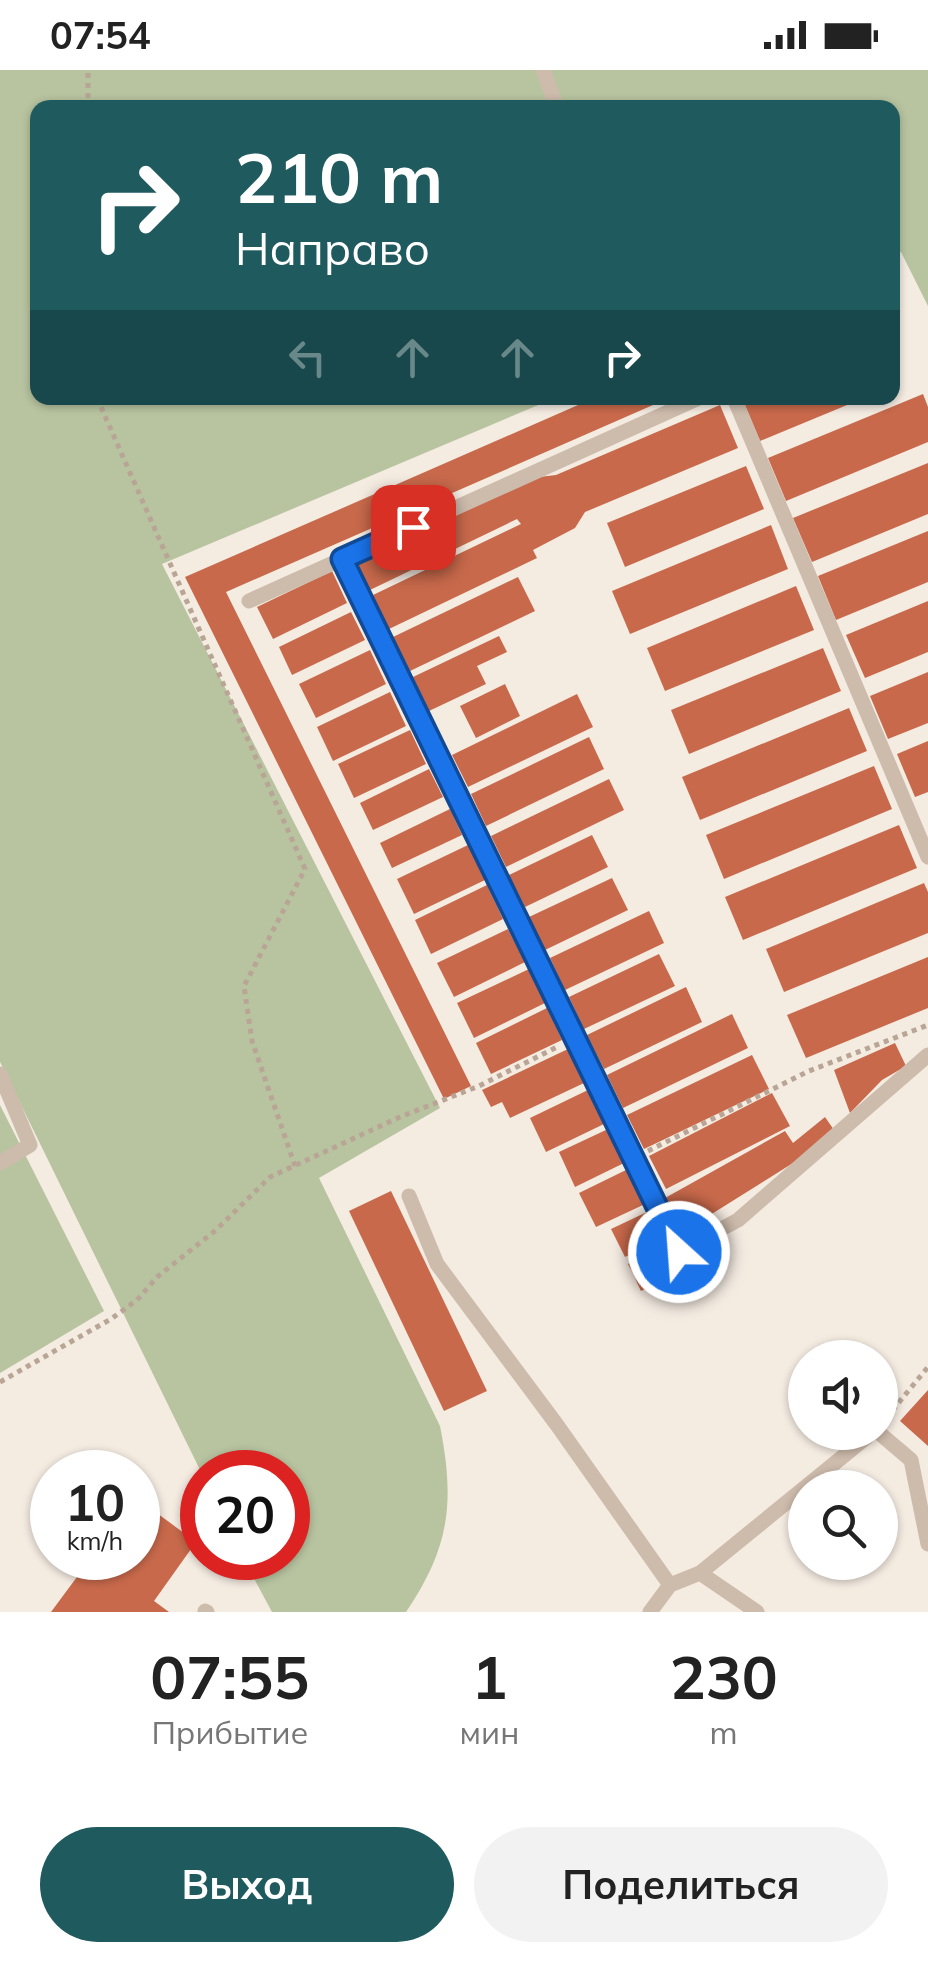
<!DOCTYPE html>
<html lang="ru">
<head>
<meta charset="utf-8">
<style>
	:root { --surface:#fff; --page:#f2f2f2; --text:#222; --muted:#767676; --accent:#1f5a5e }
	body { margin:0; font-family:Mulish,sans-serif; background:var(--page); color:var(--text); height:100vh; display:flex; flex-direction:column; font-size:38px; white-space:nowrap }
	* { box-sizing:border-box; margin:0 }
	p { font-size:32px; color:var(--muted) }
	.icon { flex:none; width:55px; height:55px; fill:none; stroke:currentColor; stroke-width:2; stroke-linecap:round; stroke-linejoin:round }
	.map { position:relative; height:1542px; overflow:hidden }
	.side { display:flex; flex-direction:column; background:var(--surface); flex:1 }
	.side>* { flex:none }
	.hud { position:absolute; left:30px; top:30px; width:870px; height:305px; border-radius:20px; box-shadow:0 2px 8px #0004; background:#1f5a5e; color:#fff; overflow:hidden }
	.fabs { position:absolute; left:788px; top:1270px; display:grid; gap:20px }
	.fabs a { display:grid; place-items:center; width:110px; height:110px; border-radius:50%; background:var(--surface); box-shadow:0 2px 8px #0004; font-size:50px }
	.speed { position:absolute; left:30px; top:1380px; display:flex; gap:20px; font-size:50px; font-weight:700; text-align:center }
	.speed>* { display:grid; place-content:center; width:130px; height:130px; border-radius:50%; background:var(--surface); box-shadow:0 2px 8px #0004; line-height:1 }
	.speed small { font-size:25px; font-weight:400 }
	.speed .limit { border:15px solid #d22; background:#fff; color:#111 }
	.pin { position:absolute; display:grid; place-items:center; width:85px; height:85px; color:#fff; margin:-42px; border-radius:20px; box-shadow:0 5px 15px #0006 }
	.me { position:absolute; width:110px; margin:-55px; rotate:334deg; stroke-linejoin:round; filter:drop-shadow(0 0 8px #0008) }
	.turn { display:flex; align-items:center; gap:35px; height:210px; padding:0 40px; font-size:45px }
	.turn .icon { width:130px; height:130px; stroke-width:2.5 }
	.turn b { display:block; font-size:70px; line-height:85px }
	.lanes { display:flex; align-items:center; height:95px; padding:0 40px; background:#0003; justify-content:center; gap:50px; direction:ltr }
	.lanes .off { opacity:.35 }
	.eta { display:flex; justify-content:space-evenly; align-items:center; height:170px; text-align:center }
	.eta b { font-size:60px; font-weight:700; line-height:70px }
	.primary-button { display:flex; gap:20px; margin-top:auto; padding:20px 40px }
	.primary-button a { flex:1; height:115px; border-radius:60px; background:var(--accent); color:#fff; font-size:40px; font-weight:700; line-height:115px; text-align:center }
	.primary-button a+a { background:var(--page); color:var(--text) }
	.status { display:flex; justify-content:space-between; align-items:center; height:70px; padding:0 50px; background:var(--surface); direction:ltr }
	.status svg { height:28px; fill:currentColor }
	.map>svg:first-child { display:block }
	.green { fill:#b8c4a0 }
	.building { fill:#c8694b }
	.lines { fill:none; stroke-linecap:round; stroke-linejoin:round }
	.path { stroke:#b9a596; stroke-width:5; stroke-dasharray:5 5; stroke-linecap:butt }
	.lane { stroke:#cdbbac; stroke-width:15 }
	.route-casing { stroke:#114b97; stroke-width:25 }
	.route { stroke:#1a73e8; stroke-width:18 }
</style>
</head>
<body>
<div class="status"><b>07:54</b><svg viewBox="0 0 49 12"><path d="M0 12V9h3v3zM5 12V6h3v6zM10 12V3h3v9zM15 12V0h3v12zM26 1h20v11H26zM47 4h2v5h-2z"/></svg></div>
<div class="map">
<svg width="928" height="1542" viewBox="0 0 928 1542">
	<rect width="100%" height="100%" fill="#f4ebe1"/>
	<g class="green">
		<path d="M0,0H928V236L901,182L893,185L892,38H38V328H555L162,494L440,1038L319,1108L440,1356C455,1432 450,1477 406,1542H272L243,1488H288V1402L202,1404L0,992Z"/>
		<polygon points="0,1035 104,1241 0,1303"/>
	</g>
	<g class="building">
		<polygon points="923,324 928,337 928,372 786,431 768,388"/>
		<polygon points="594,328 669,328 226,522 471,1016 444,1029 185,507"/>
		<polygon points="742,328 864,328 760,371"/>
		<polygon points="720,335 738,378 585,442 575,458 533,480 537,488 389,559 373,525 521,454 517,449 370,520 356,490 522,409 556,405"/>
		<polygon points="928,393 928,444 812,492 793,448"/>
		<polygon points="746,396 764,439 625,497 607,453"/>
		<polygon points="771,455 788,499 630,564 612,521"/>
		<polygon points="928,461 928,512 836,550 818,506"/>
		<polygon points="332,501 347,533 273,569 257,537"/>
		<polygon points="518,507 535,541 410,601 393,567"/>
		<polygon points="796,516 814,560 665,621 647,578"/>
		<polygon points="928,531 928,582 865,608 846,565"/>
		<polygon points="351,542 365,570 292,605 279,577"/>
		<polygon points="499,566 507,582 477,596 486,614 429,641 413,607"/>
		<polygon points="823,578 841,621 689,684 671,640"/>
		<polygon points="370,580 386,614 316,648 299,614"/>
		<polygon points="928,602 928,653 888,669 870,626"/>
		<polygon points="505,614 520,646 476,668 460,636"/>
		<polygon points="390,622 406,656 333,691 317,657"/>
		<polygon points="577,624 593,657 468,717 452,685"/>
		<polygon points="849,638 867,681 700,750 682,707"/>
		<polygon points="410,660 426,694 354,728 338,694"/>
		<polygon points="589,667 604,699 486,756 471,724"/>
		<polygon points="928,671 928,722 915,727 897,684"/>
		<polygon points="874,696 892,739 724,809 706,765"/>
		<polygon points="429,699 443,727 373,760 360,733"/>
		<polygon points="609,709 624,740 506,797 491,766"/>
		<polygon points="450,739 462,765 392,798 380,773"/>
		<polygon points="899,755 917,798 743,870 725,827"/>
		<polygon points="592,765 608,797 525,837 509,805"/>
		<polygon points="468,775 485,810 414,844 397,809"/>
		<polygon points="612,808 628,840 545,880 529,847"/>
		<polygon points="924,813 928,822 928,863 784,922 766,879"/>
		<polygon points="487,815 503,849 431,884 415,850"/>
		<polygon points="649,841 664,873 565,920 550,888"/>
		<polygon points="508,859 525,892 454,927 437,893"/>
		<polygon points="659,884 675,916 584,959 569,927"/>
		<polygon points="928,887 928,938 806,988 787,945"/>
		<polygon points="529,899 545,933 474,968 457,933"/>
		<polygon points="686,917 702,952 604,999 587,965"/>
		<polygon points="547,938 562,970 491,1004 476,973"/>
		<polygon points="732,944 748,978 623,1038 607,1005"/>
		<polygon points="895,973 906,996 882,1010 850,1043 834,1000"/>
		<polygon points="568,979 584,1013 510,1048 502,1032 491,1037 482,1020"/>
		<polygon points="752,985 769,1019 644,1079 627,1045"/>
		<polygon points="588,1020 604,1054 546,1082 530,1048"/>
		<polygon points="772,1023 790,1056 666,1119 649,1086"/>
		<polygon points="825,1047 834,1060 801,1088 683,1162 665,1128 785,1061 793,1073"/>
		<polygon points="608,1059 624,1093 575,1117 559,1082"/>
		<polygon points="626,1100 643,1135 596,1157 579,1123"/>
		<polygon points="391,1121 487,1321 444,1341 349,1141"/>
		<polygon points="647,1142 661,1170 625,1187 611,1159"/>
		<polygon points="660,1179 673,1206 641,1221 628,1194"/>
		<polygon points="928,1320 928,1376 900,1351"/>
		<polygon points="138,1429 196,1472 154,1531 169,1542 51,1542 91,1488 138,1488"/>
	</g>
	<g class="lines">
		<g class="path">
			<polyline points="88,38 88,0"/>
			<polyline points="97,328 305,799 244,916 252,971 295,1096"/>
			<polyline points="648,1081 809,1001 928,955"/>
			<polyline points="0,1312 111,1249 137,1230 157,1207 216,1160 270,1107 400,1047 479,1016 557,977"/>
			<polyline points="886,1348 928,1297"/>
		</g>
		<g class="lane">
			<polyline points="543,0 557,38"/>
			<polyline points="734,328 928,787"/>
			<polyline points="342,489 679,1182 738,1150 928,985"/>
			<polyline points="249,531 699,328"/>
			<polyline points="0,1004 30,1075 0,1093"/>
			<polyline points="409,1126 437,1194 557,1355 670,1515"/>
			<polyline points="878,1362 911,1390 928,1474"/>
			<polyline points="700,1503 873,1362"/>
			<polyline points="205,1541 207,1542"/>
			<polyline points="650,1542 670,1515 700,1503 757,1542"/>
		</g>
	</g>
	<g class="lines">
		<defs>
			<polyline id="route" points="413,457 342,489 679,1182"/>
		</defs>
		<use href="#route" class="route-casing"/>
		<use href="#route" class="route"/>
	</g>
</svg>
<div class="fabs">
<a><svg class="icon" aria-label="sound" viewBox="0 0 24 24"><path d="M4 9h4l5-4v14l-5-4H4zM17 9q2 3 0 6"/></svg></a>
<a><svg class="icon" aria-label="search" viewBox="0 0 24 24"><circle cx="10" cy="10" r="6"/><path d="M15 15l6 6"/></svg></a>
</div>
<div class="speed"><div>10<small>km/h</small></div><div class="limit">20</div></div>
<div class="pin" style="left:413px;top:457px;background:#d93025"><svg class="icon" aria-label="arrive" viewBox="0 0 24 24"><path d="M6 21V4h12l-3 4 3 4H6"/></svg></div>
<svg class="me" style="left:679px;top:1182px" viewBox="-20 -20 40 40"><circle r="17" fill="#1a73e8" stroke="#fff" stroke-width="3"/><path d="M0-11L8 9 0 5-8 9z" fill="#fff"/></svg>
<div class="hud">
<div class="turn"><svg class="icon" aria-label="right" viewBox="0 0 24 24"><path d="M7 20v-9h11M14 6l5 5-5 5"/></svg><div><b>210 m</b>Направо</div></div>
<div class="lanes"><svg class="icon off" aria-label="left" viewBox="0 0 24 24"><path d="M17 20v-9H6M10 6l-5 5 5 5"/></svg><svg class="icon off" aria-label="ahead" viewBox="0 0 24 24"><path d="M12 20V5M6 11l6-6 6 6"/></svg><svg class="icon off" aria-label="ahead" viewBox="0 0 24 24"><path d="M12 20V5M6 11l6-6 6 6"/></svg><svg class="icon" aria-label="right" viewBox="0 0 24 24"><path d="M7 20v-9h11M14 6l5 5-5 5"/></svg></div>
</div>
</div>
<section class="side">
<div class="eta">
<div><b>07:55</b><p>Прибытие</p></div>
<div><b>1</b><p>мин</p></div>
<div><b>230</b><p>m</p></div>
</div>
<div class="primary-button"><a>Выход</a><a>Поделиться</a></div>
</section>
</body>
</html>
